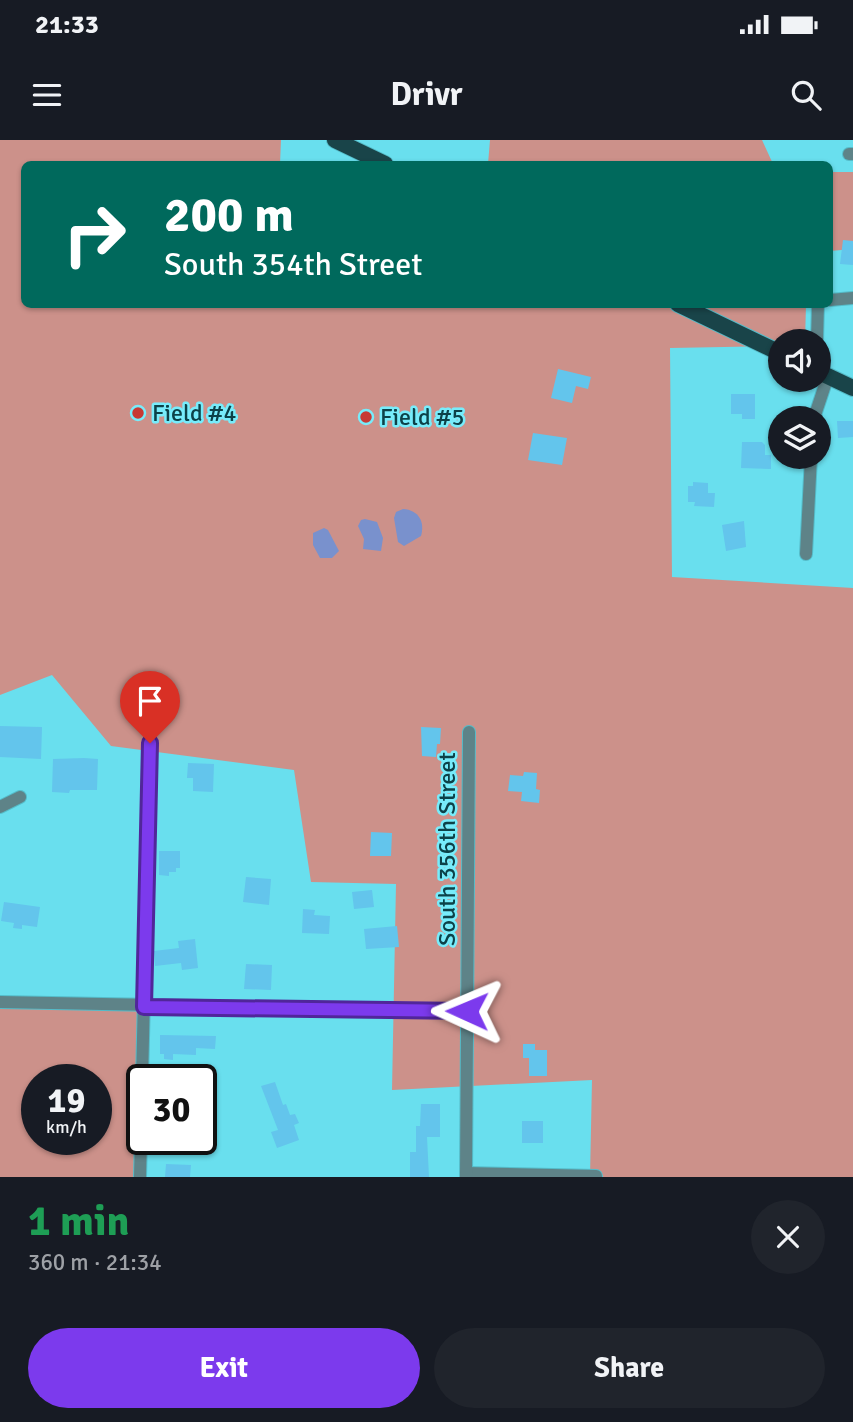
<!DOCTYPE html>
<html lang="en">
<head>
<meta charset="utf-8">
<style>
	:root { --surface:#171b24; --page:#20242c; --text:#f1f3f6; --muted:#9ea1a6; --accent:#7c3aed }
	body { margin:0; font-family:Signika,sans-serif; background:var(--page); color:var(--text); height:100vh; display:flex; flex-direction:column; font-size:26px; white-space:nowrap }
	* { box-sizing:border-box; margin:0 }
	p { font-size:23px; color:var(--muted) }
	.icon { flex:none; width:38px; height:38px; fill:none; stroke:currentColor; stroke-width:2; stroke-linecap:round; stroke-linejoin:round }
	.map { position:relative; height:1037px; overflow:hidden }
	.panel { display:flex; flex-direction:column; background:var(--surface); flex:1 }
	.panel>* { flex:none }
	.hud { position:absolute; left:21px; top:21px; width:812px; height:147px; border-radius:10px; box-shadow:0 2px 5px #0004; background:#00695c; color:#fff; overflow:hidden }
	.fabs { position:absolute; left:768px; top:189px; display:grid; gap:14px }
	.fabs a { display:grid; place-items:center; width:63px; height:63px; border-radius:50%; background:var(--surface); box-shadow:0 2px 5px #0004; font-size:35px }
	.speed { position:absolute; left:21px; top:924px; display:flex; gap:14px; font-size:35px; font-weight:700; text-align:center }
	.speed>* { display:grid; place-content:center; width:91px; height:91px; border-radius:50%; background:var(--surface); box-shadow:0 2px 5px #0004; line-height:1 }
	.speed small { font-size:18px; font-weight:400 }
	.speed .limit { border:4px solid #111; border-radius:10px; background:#fff; color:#111 }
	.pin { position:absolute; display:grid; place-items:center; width:60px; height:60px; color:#fff; margin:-72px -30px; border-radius:50% 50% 50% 0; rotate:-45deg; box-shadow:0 0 7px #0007 }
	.pin .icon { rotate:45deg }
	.me { position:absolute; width:77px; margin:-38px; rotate:271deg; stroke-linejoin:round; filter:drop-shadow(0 0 5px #0008) }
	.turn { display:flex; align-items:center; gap:24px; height:147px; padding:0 28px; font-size:32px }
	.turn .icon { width:91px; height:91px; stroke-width:2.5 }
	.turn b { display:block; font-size:49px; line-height:60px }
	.round { display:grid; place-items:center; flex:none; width:74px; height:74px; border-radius:37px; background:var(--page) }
	.summary { display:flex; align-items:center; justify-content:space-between; height:119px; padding:0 28px }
	h1 { font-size:42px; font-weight:800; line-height:52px; color:#1e9e55 }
	.button { display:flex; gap:14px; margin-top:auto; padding:14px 28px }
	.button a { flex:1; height:80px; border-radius:42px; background:var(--accent); color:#fff; font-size:28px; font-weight:800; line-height:80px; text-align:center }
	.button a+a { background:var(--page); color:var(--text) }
	.status { display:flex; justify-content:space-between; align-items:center; height:49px; padding:0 35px; background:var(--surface); direction:ltr }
	.status svg { height:19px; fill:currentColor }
	header { display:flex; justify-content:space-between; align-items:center; height:91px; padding:0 28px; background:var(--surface); font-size:32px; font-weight:800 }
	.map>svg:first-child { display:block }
	.green { fill:#cc918a; fill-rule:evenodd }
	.water { fill:#7991cd }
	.building { fill:#63c5ec }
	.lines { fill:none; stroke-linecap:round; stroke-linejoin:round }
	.minor-casing { stroke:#55bcc9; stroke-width:14 }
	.major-casing { stroke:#55bcc9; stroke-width:18 }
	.minor { stroke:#5e8388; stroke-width:12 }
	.major { stroke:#194449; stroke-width:16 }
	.route-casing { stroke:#51269a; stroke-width:18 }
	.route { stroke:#7c3aed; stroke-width:12 }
	.poi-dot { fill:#c73934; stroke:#77ecfb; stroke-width:2.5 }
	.labels { text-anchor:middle; stroke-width:5; stroke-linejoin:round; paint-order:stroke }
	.poi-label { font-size:24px; fill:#0c4148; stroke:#77ecfb; text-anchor:start }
	.street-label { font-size:24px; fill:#0c4148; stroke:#77ecfb }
</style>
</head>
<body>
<div class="status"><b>21:33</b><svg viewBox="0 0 49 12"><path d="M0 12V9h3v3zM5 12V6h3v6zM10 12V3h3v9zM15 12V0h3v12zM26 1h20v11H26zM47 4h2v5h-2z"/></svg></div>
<header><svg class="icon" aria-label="menu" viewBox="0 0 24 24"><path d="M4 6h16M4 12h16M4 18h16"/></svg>Drivr<svg class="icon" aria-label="search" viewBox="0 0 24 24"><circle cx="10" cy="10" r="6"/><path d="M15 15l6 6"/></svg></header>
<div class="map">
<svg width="853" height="1037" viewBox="0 0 853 1037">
	<rect width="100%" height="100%" fill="#69dfee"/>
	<g class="green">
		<polygon points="0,0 281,0 280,24 24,24 24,164 806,165 805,201 780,201 780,206 670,208 672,437 853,448 853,1037 590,1037 592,940 392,950 396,744 311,742 294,630 111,606 52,535 0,555"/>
		<polygon points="490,0 762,0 773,24 488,24"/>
		<polygon points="830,32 853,32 853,109 830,111"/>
		<path d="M0,862L144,867L140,1037H0ZM37,940H96V999H37Z"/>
	</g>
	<g class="water">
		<path d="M403,369C419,370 425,382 421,396L404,406L398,402L394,378L396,372Z"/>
		<polygon points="365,379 377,382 383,398 381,411 363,409 364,399 358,386 361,380"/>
		<polygon points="324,388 328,390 339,411 332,418 320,418 313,405 313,393"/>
	</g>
	<g class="building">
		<polygon points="843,100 853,101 853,125 840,124"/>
		<polygon points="558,229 591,237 588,249 576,246 572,263 551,258"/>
		<polygon points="731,254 755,254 755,279 742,279 742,274 731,274"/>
		<polygon points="837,281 853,281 853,297 838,298"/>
		<polygon points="533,293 567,298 562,325 528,320"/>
		<polygon points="742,302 762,302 765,305 765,315 771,315 771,329 741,328"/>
		<polygon points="693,342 708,343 708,353 715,353 714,367 694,366 695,362 688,362 688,346 693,346"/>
		<polygon points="744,381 746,407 726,411 722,385"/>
		<polygon points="0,586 42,587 41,619 0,617"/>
		<polygon points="421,587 441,588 440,604 437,604 436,617 422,616"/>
		<polygon points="84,618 98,619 97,650 70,650 69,653 52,652 53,619"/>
		<polygon points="188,623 214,624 213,652 193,651 193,638 187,638"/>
		<polygon points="524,632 537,633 536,649 540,650 539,663 521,661 522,652 508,651 510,635 523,636"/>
		<polygon points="371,692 392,693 391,716 370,716"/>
		<polygon points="159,711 180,711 180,728 176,728 176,732 169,732 169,736 159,735"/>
		<polygon points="246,737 271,739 269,765 243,762"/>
		<polygon points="372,750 374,767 354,769 352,752"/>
		<polygon points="4,762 40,767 37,787 22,785 22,789 13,788 14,783 1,781"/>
		<polygon points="303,769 315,770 314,775 330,776 329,794 302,793"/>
		<polygon points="397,786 399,807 366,809 364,789"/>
		<polygon points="195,799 198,828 182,830 181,823 155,826 154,811 179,808 178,801"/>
		<polygon points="246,824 272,825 271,850 244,849"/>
		<polygon points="160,895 216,896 215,909 196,908 196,915 173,914 173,920 164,919 164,914 160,914"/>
		<polygon points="523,904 535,904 535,910 547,910 547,936 529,936 529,918 523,918"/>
		<polygon points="275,942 283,965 286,964 290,975 295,974 299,983 294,985 299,1000 277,1008 271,992 278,990 261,946"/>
		<polygon points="421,964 440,964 440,997 427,997 429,1037 410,1037 410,1012 416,1012 416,986 420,986"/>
		<rect x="522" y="981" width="21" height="22"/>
		<polygon points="166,1024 191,1025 190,1037 165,1037"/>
	</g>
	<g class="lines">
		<defs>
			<g id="minor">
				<polyline points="849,14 853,14"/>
				<polyline points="830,160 853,158"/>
				<polyline points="817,201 818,164"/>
				<polyline points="814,278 828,236"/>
				<polyline points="806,414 811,317"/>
				<polyline points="0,667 20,657"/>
				<polyline points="0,862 467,871"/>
				<polyline points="142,940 150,603"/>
				<polyline points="466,1033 596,1036"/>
				<polyline points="140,1037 142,958"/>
				<polyline points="466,1037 469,592"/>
			</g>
			<g id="major">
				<polyline points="335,0 385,24"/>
				<polyline points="678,164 780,213"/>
				<polyline points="819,232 853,248"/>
			</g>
		</defs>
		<use href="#minor" class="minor-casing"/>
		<use href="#major" class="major-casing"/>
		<use href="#minor" class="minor"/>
		<use href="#major" class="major"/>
	</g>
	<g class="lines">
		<defs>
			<polyline id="route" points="150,603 144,867 467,871"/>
		</defs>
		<use href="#route" class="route-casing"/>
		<use href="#route" class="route"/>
	</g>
	<g class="poi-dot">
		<circle cx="138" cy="273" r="7"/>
		<circle cx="366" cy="277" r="7"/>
	</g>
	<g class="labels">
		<g class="poi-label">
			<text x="152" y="281">Field #4</text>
			<text x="380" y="285">Field #5</text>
		</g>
		<g class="street-label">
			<text transform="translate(447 709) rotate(-90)" y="8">South 356th Street</text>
		</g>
	</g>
</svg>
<div class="fabs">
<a><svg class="icon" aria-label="sound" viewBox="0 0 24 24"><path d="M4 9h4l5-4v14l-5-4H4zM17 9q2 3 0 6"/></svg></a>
<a><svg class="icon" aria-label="layers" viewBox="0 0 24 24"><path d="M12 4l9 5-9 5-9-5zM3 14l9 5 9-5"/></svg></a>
</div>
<div class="speed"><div>19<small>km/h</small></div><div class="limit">30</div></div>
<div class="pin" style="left:150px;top:603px;background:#d93025"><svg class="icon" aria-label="arrive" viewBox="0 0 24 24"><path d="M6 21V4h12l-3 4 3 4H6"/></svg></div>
<svg class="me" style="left:467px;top:871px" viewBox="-20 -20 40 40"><path d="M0-17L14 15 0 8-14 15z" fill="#7c3aed" stroke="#fff" stroke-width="4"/></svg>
<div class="hud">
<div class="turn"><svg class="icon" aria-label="right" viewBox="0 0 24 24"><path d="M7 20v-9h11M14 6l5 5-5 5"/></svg><div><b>200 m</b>South 354th Street</div></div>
</div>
</div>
<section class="panel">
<div class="summary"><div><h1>1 min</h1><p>360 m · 21:34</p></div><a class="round"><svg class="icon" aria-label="close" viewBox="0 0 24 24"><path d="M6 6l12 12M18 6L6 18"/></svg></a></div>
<div class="button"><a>Exit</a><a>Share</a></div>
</section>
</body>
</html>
